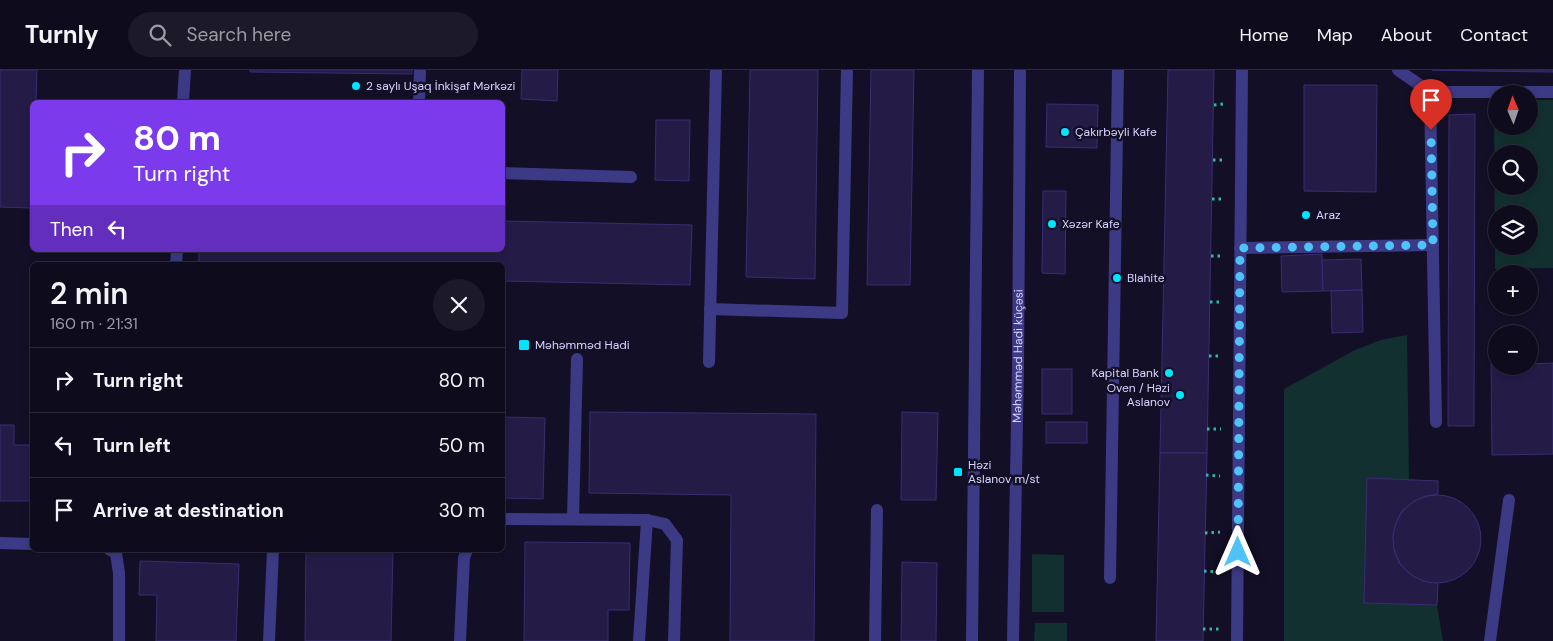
<!DOCTYPE html>
<html lang="en">
<head>
<meta charset="utf-8">
<style>
	:root { --surface:#0e0b1c; --page:#1c1929; --text:#f1f3f6; --muted:#9b9ba3; --line:#2e2b3b }
	body { margin:0; font-family:"DM Sans",sans-serif; background:var(--page); color:var(--text); height:100vh; display:flex; flex-direction:column; font-size:19px; white-space:nowrap }
	* { box-sizing:border-box; margin:0 }
	p { font-size:16px; color:var(--muted) }
	.icon { flex:none; width:28px; height:28px; fill:none; stroke:currentColor; stroke-width:2; stroke-linecap:round; stroke-linejoin:round }
	.map { position:relative; flex:1; overflow:hidden }
	.details { position:absolute; left:30px; top:192px; width:475px; height:290px; display:flex; flex-direction:column; background:var(--surface); border-radius:8px; box-shadow:0 2px 8px #0003,0 0 0 1px var(--line) }
	.details>* { flex:none }
	.top-card { position:absolute; left:30px; top:30px; width:475px; height:152px; border-radius:8px; box-shadow:0 2px 8px #0003,0 0 0 1px var(--line); background:#7c3aed; color:#fff; overflow:hidden }
	.needle { width:32px; rotate:358deg }
	.tools { position:absolute; left:1488px; top:15px; display:grid; gap:10px }
	.tools a { display:grid; place-items:center; width:50px; height:50px; border-radius:50%; background:var(--surface); box-shadow:0 2px 8px #0003,0 0 0 1px var(--line); font-size:25px }
	.pin { position:absolute; display:grid; place-items:center; width:42px; height:42px; color:#fff; margin:-51px -21px; border-radius:50% 50% 50% 0; rotate:-45deg; box-shadow:0 0 5px #0007 }
	.pin .icon { rotate:45deg }
	.me { position:absolute; width:55px; margin:-28px; rotate:0deg; stroke-linejoin:round; filter:drop-shadow(0 0 4px #0008) }
	.turn { display:flex; align-items:center; gap:18px; height:105px; padding:0 20px; font-size:22px }
	.turn .icon { width:65px; height:65px; stroke-width:2.5 }
	.turn b { display:block; font-size:35px; line-height:42px }
	.then { display:flex; align-items:center; height:48px; padding:0 20px; background:#0003; gap:10px; font-size:19px }
	.round { display:grid; place-items:center; flex:none; width:52px; height:52px; border-radius:26px; background:var(--page) }
	.summary { display:flex; align-items:center; justify-content:space-between; height:85px; padding:0 20px }
	h1 { font-size:30px; font-weight:600; line-height:38px }
	ul { padding:0; list-style:none }
	li { display:flex; align-items:center; gap:15px; height:65px; padding:0 20px; border-top:1px solid var(--line) }
	li div { flex:1 }
	li b { display:block; font-size:19px }
	li em { font-style:normal }
	header { display:flex; align-items:center; gap:30px; box-sizing:border-box; height:70px; padding:0 25px; background:var(--surface); border-bottom:1px solid var(--line) }
	header strong { font-size:24px }
	nav { display:flex; gap:28px; margin-inline-start:auto; font-size:18px }
	.search { width:350px; height:45px; background:var(--page); display:flex; align-items:center; gap:12px; box-sizing:border-box; padding:0 18px; border-radius:28px; color:var(--muted); font-size:19px }
	.map>svg:first-child { display:block }
	.green { fill:#12302f; fill-rule:evenodd }
	.building { fill:#241b47; stroke:#3b2d73 }
	.lines { fill:none; stroke-linecap:round; stroke-linejoin:round }
	.path { stroke:#2fb8b0; stroke-width:3; stroke-dasharray:2.5 4; stroke-linecap:butt }
	.minor { stroke:#3d3a85; stroke-width:12 }
	.route { stroke:#4fc3f7; stroke-width:9; stroke-dasharray:0 16.2 }
	.poi-dot { fill:#00e5ff; stroke:#130f26; stroke-width:2 }
	.labels { text-anchor:middle; stroke-width:5; stroke-linejoin:round; paint-order:stroke }
	.poi-label { font-size:12px; fill:#d9d4ff; stroke:#130f26; text-anchor:start }
	.street-label { font-size:12px; fill:#d9d4ff; stroke:#130f26 }
</style>
</head>
<body>
<header>
<strong>Turnly</strong>
<div class="search"><svg class="icon" aria-label="search" viewBox="0 0 24 24"><circle cx="10" cy="10" r="6"/><path d="M15 15l6 6"/></svg>Search here</div>
<nav><a>Home</a><a>Map</a><a>About</a><a>Contact</a></nav>
</header>
<div class="map">
<svg width="1553" height="571" viewBox="0 0 1553 571">
	<rect width="100%" height="100%" fill="#130f26"/>
	<g class="green">
		<path d="M1529,30H1553V198L1495,199L1494,31H1496V56H1529ZM1496,84H1529V116H1496ZM1496,144H1529V176H1496Z"/>
		<polygon points="1407,265 1409,410 1368,408 1364,533 1437,535 1443,571 1284,571 1284,319 1355,280 1381,270"/>
		<polygon points="1032,484 1064,485 1064,542 1032,542"/>
		<polygon points="1035,553 1067,553 1067,571 1034,571"/>
	</g>
	<g class="building">
		<polygon points="0,0 37,0 36,32 32,32 32,138 0,137"/>
		<polygon points="250,0 412,0 412,4 250,2"/>
		<polygon points="522,0 558,0 557,31 521,29"/>
		<polygon points="750,0 818,0 815,209 746,207"/>
		<polygon points="871,0 914,0 910,215 867,215"/>
		<polygon points="1168,0 1214,0 1207,383 1160,383"/>
		<polygon points="1432,0 1553,0 1553,2 1478,1"/>
		<polygon points="1304,15 1377,15 1376,122 1304,121"/>
		<polygon points="1047,34 1098,35 1097,78 1046,77"/>
		<polygon points="1475,44 1474,356 1448,356 1449,45"/>
		<polygon points="656,50 690,50 689,111 655,110"/>
		<polygon points="1043,121 1066,121 1065,204 1042,203"/>
		<polygon points="502,151 692,155 690,215 502,211 502,195 199,195 199,180 502,180"/>
		<polygon points="1322,184 1323,221 1282,222 1281,186"/>
		<polygon points="1361,189 1362,220 1323,221 1322,190"/>
		<polygon points="1362,220 1363,262 1332,263 1331,221"/>
		<polygon points="1553,293 1553,384 1492,385 1491,294 1496,294 1496,296 1529,296 1529,294"/>
		<rect x="1042" y="299" width="30" height="45"/>
		<polygon points="590,342 816,344 814,571 730,571 731,425 589,423"/>
		<polygon points="902,342 938,343 936,430 901,430"/>
		<polygon points="502,347 545,348 543,429 502,428"/>
		<rect x="1046" y="352" width="41" height="21"/>
		<polygon points="0,355 14,355 14,375 32,375 32,431 0,431"/>
		<polygon points="1160,383 1207,383 1203,571 1156,571"/>
		<polygon points="1367,408 1438,411 1438,424 1425,426 1413,432 1402,441 1396,453 1393,466 1394,480 1399,493 1410,504 1423,511 1438,513 1437,535 1364,533"/>
		<circle cx="1437" cy="469" r="44"/>
		<polygon points="525,472 630,473 629,540 608,540 608,571 524,571"/>
		<polygon points="306,480 393,480 391,571 305,571"/>
		<polygon points="140,491 239,494 236,571 156,571 157,525 139,525"/>
		<polygon points="902,492 937,493 936,571 901,571"/>
	</g>
	<g class="lines">
		<g class="path">
			<polyline points="1214,35 1223,34"/>
			<polyline points="1213,90 1223,90"/>
			<polyline points="1212,129 1223,129"/>
			<polyline points="1211,186 1222,186"/>
			<polyline points="1210,232 1222,232"/>
			<polyline points="1209,286 1221,286"/>
			<polyline points="1207,359 1221,359"/>
			<polyline points="1206,405 1220,406"/>
			<polyline points="1205,463 1220,462"/>
			<polyline points="1204,501 1220,502"/>
			<polyline points="1203,559 1219,559"/>
		</g>
		<g class="minor">
			<polyline points="1398,0 1430,22 1553,22"/>
			<polyline points="1430,22 1436,352"/>
			<polyline points="183,32 185,0"/>
			<polyline points="419,32 420,0"/>
			<polyline points="502,103 631,107"/>
			<polyline points="1240,178 1433,175"/>
			<polyline points="176,195 177,180"/>
			<polyline points="710,239 842,243 847,0"/>
			<polyline points="709,292 716,0"/>
			<polyline points="502,449 647,450 665,454 677,470 674,571"/>
			<polyline points="573,449 577,289"/>
			<polyline points="0,473 32,474"/>
			<polyline points="110,480 116,483 119,503 119,571"/>
			<polyline points="1110,508 1118,0"/>
			<polyline points="269,571 273,480"/>
			<polyline points="460,571 464,488 467,480"/>
			<polyline points="639,571 647,450"/>
			<polyline points="875,571 877,440"/>
			<polyline points="972,571 978,0"/>
			<path id="s1" d="M1013,571L1018,297L1020,0"/>
			<polyline points="1237,571 1242,0"/>
			<polyline points="1490,571 1509,430"/>
		</g>
	</g>
	<g class="lines">
		<polyline class="route" points="1238,482 1240,178 1433,175 1431,60"/>
	</g>
	<g class="poi-dot">
		<circle cx="356" cy="16" r="5"/>
		<circle cx="1065" cy="62" r="5"/>
		<circle cx="1306" cy="145" r="5"/>
		<circle cx="1052" cy="154" r="5"/>
		<circle cx="1117" cy="208" r="5"/>
		<rect x="518" y="269" width="12" height="12" rx="2.5"/>
		<circle cx="1169" cy="303" r="5"/>
		<circle cx="1180" cy="325" r="5"/>
		<rect x="953" y="397" width="10" height="10" rx="2.5"/>
	</g>
	<g class="labels">
		<g class="poi-label">
			<text x="366" y="20">2 saylı Uşaq İnkişaf Mərkəzi</text>
			<text x="1075" y="66">Çakırbəyli Kafe</text>
			<text x="1316" y="149">Araz</text>
			<text x="1062" y="158">Xəzər Kafe</text>
			<text x="1127" y="212">Blahite</text>
			<text x="535" y="279">Məhəmməd Hadi</text>
			<text x="1159" y="307" text-anchor="end">Kapital Bank</text>
			<text x="1170" y="322" text-anchor="end">Oven / Hәzi<tspan x="1170" dy="14">Aslanov</tspan></text>
			<text x="968" y="399">Həzi<tspan x="968" dy="14">Aslanov m/st</tspan></text>
		</g>
		<g class="street-label">
			<text dy="4" stroke="none"><textPath href="#s1" startOffset="285">Məhəmməd Hadi küçəsi</textPath></text>
		</g>
	</g>
</svg>
<div class="tools">
<a><svg class="needle" viewBox="-14 -14 28 28"><path d="M0-13l5 13h-10z" fill="#e53935"/><path d="M0 13l5-13h-10z" fill="#9b9ba3"/></svg></a>
<a><svg class="icon" aria-label="search" viewBox="0 0 24 24"><circle cx="10" cy="10" r="6"/><path d="M15 15l6 6"/></svg></a>
<a><svg class="icon" aria-label="layers" viewBox="0 0 24 24"><path d="M12 4l9 5-9 5-9-5zM3 14l9 5 9-5"/></svg></a>
<a>+</a>
<a>−</a>
</div>
<div class="pin" style="left:1431px;top:60px;background:#d93025"><svg class="icon" aria-label="arrive" viewBox="0 0 24 24"><path d="M6 21V4h12l-3 4 3 4H6"/></svg></div>
<svg class="me" style="left:1238px;top:482px" viewBox="-20 -20 40 40"><path d="M0-17L14 15 0 8-14 15z" fill="#4fc3f7" stroke="#fff" stroke-width="4"/></svg>
<div class="top-card">
<div class="turn"><svg class="icon" aria-label="right" viewBox="0 0 24 24"><path d="M7 20v-9h11M14 6l5 5-5 5"/></svg><div><b>80 m</b>Turn right</div></div>
<div class="then">Then<svg class="icon" aria-label="left" viewBox="0 0 24 24"><path d="M17 20v-9H6M10 6l-5 5 5 5"/></svg></div>
</div>
<section class="details">
<div class="summary"><div><h1>2 min</h1><p>160 m · 21:31</p></div><a class="round"><svg class="icon" aria-label="close" viewBox="0 0 24 24"><path d="M6 6l12 12M18 6L6 18"/></svg></a></div>
<ul>
<li><svg class="icon" aria-label="right" viewBox="0 0 24 24"><path d="M7 20v-9h11M14 6l5 5-5 5"/></svg><div><b>Turn right</b></div><em>80 m</em></li>
<li><svg class="icon" aria-label="left" viewBox="0 0 24 24"><path d="M17 20v-9H6M10 6l-5 5 5 5"/></svg><div><b>Turn left</b></div><em>50 m</em></li>
<li><svg class="icon" aria-label="arrive" viewBox="0 0 24 24"><path d="M6 21V4h12l-3 4 3 4H6"/></svg><div><b>Arrive at destination</b></div><em>30 m</em></li>
</ul>
</section>
</div>
</body>
</html>
